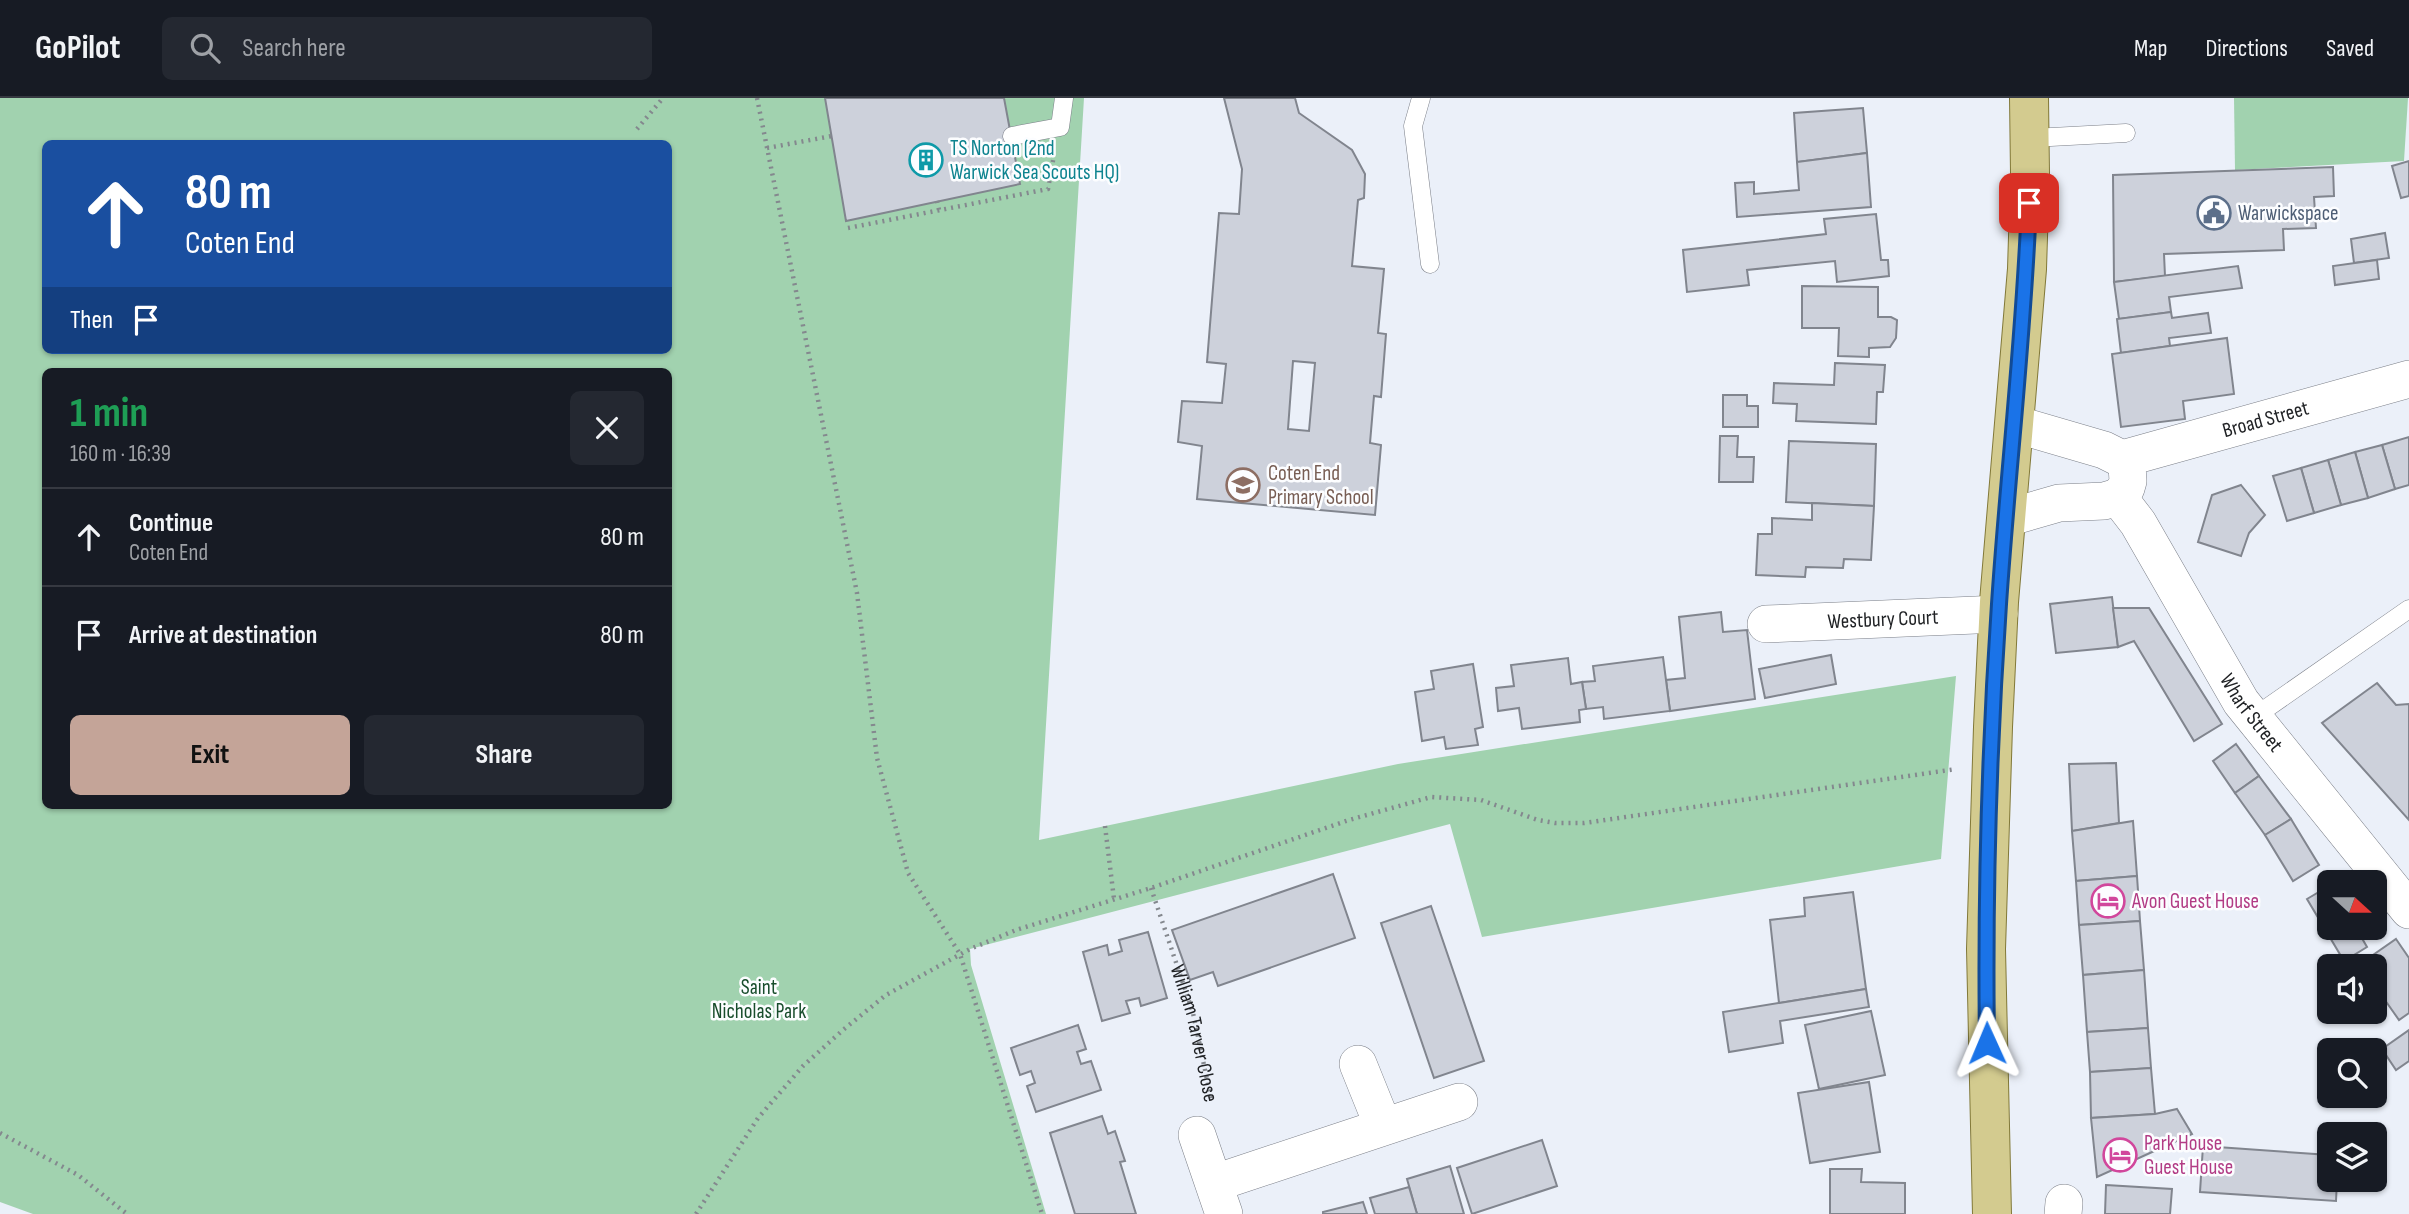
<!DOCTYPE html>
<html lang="en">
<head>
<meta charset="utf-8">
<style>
	:root { --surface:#171b24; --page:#242831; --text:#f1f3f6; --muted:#9ea1a6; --line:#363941; --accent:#c4a498 }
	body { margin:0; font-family:"Sofia Sans Condensed",sans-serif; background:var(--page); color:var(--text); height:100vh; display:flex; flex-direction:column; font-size:26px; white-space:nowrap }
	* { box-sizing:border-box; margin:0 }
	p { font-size:23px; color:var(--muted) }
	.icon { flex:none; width:38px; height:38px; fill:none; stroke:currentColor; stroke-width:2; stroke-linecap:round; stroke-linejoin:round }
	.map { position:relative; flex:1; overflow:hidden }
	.drawer { position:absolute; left:42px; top:270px; width:630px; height:441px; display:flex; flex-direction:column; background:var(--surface); border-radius:10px; box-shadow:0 2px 5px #0004 }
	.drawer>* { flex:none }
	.top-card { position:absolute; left:42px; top:42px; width:630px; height:214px; border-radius:10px; box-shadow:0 2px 5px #0004; background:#1a4fa0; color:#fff; overflow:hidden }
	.needle { width:46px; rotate:111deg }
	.fabs { position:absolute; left:2317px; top:772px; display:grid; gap:14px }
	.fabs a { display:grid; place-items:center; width:70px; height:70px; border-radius:10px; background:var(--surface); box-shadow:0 2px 5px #0004; font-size:35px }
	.pin { position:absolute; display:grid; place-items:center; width:60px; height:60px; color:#fff; margin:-30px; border-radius:14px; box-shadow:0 4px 10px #0006 }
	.me { position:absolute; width:77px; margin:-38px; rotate:359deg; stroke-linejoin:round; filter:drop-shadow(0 0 5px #0008) }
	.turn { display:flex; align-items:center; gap:24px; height:147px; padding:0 28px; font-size:32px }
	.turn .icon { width:91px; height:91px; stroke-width:2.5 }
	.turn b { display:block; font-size:49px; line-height:60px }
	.then { display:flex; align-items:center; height:66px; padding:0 28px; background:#0003; gap:14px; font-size:26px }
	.round { display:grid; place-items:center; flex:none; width:74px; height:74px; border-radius:10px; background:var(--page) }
	.summary { display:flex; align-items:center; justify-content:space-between; height:119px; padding:0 28px }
	h1 { font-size:42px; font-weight:700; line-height:52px; color:#1e9e55 }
	.action { display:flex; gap:14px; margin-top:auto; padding:14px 28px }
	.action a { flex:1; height:80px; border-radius:10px; background:var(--accent); color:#111; font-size:28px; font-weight:700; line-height:80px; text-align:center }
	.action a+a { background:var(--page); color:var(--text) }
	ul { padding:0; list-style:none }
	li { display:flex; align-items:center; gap:21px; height:98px; padding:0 28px; border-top:2px solid var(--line) }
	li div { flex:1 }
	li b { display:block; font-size:26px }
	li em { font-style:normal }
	header { display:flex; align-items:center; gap:42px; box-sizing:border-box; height:98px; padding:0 35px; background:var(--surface); border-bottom:2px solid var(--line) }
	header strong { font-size:33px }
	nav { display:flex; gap:38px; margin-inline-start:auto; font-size:24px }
	.search { width:490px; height:63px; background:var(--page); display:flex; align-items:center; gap:18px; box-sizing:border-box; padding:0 24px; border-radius:10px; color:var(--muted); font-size:26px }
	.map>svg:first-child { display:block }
	.green { fill:#a1d2af; fill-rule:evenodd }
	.building { fill:#cdd1db; stroke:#81858e; stroke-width:2; fill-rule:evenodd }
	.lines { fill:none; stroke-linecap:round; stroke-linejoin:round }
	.service-casing { stroke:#7b7f88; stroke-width:19 }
	.minor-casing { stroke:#7b7f88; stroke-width:38 }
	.primary-casing { stroke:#827939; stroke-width:40 }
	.path { stroke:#84888e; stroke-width:4.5; stroke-dasharray:2 5; stroke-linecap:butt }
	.service { stroke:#fff; stroke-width:18 }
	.minor { stroke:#fff; stroke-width:37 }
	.primary { stroke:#d3cb8f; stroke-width:38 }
	.route-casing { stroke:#114b97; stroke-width:18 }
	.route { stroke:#1a73e8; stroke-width:12 }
	.labels { text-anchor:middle; stroke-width:5; stroke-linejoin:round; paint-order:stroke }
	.culture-label { font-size:21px; fill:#0d838f; stroke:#fcfdff; text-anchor:start }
	.service-label { font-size:21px; fill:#4e5e75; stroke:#fcfdff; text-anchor:start }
	.street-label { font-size:21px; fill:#202225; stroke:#fcfdff }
	.education-label { font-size:21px; fill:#785e54; stroke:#fcfdff; text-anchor:start }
	.hotel-label { font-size:21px; fill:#b23c85; stroke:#fcfdff; text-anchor:start }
	.park-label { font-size:21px; fill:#184d2c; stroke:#fcfdff }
</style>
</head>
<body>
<header>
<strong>GoPilot</strong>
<div class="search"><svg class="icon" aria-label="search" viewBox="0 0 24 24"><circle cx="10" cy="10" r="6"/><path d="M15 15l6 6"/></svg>Search here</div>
<nav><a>Map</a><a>Directions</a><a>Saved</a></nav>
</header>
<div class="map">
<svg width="2409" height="1116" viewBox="0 0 2409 1116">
	<rect width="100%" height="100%" fill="#ebf0f9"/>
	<g class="green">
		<path d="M0,0H1084L1039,742L1398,666L1956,578L1941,761L1482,839L1450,726L970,851L971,867L1046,1116H33L0,1104ZM46,46H668V252H46ZM46,273H668V707H46Z"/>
		<polygon points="2234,0 2408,0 2404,63 2235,72"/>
	</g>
	<g class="building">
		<polygon points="825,0 1004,0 1020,86 846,123"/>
		<path d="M1224,0H1295L1299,15L1352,52L1365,76L1364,100L1358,102L1352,168L1384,171L1378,235L1386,236L1381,299L1374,298L1370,345L1381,347L1375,417L1197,401L1202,348L1178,344L1182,303L1222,305L1226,266L1207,264L1219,115L1239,116L1242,71ZM1293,263L1315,265L1309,333L1288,331Z"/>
		<polygon points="1863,10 1867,55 1797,64 1794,15"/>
		<polygon points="1867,55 1871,109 1737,119 1735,85 1754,84 1754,96 1799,92 1797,64"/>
		<polygon points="2409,63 2409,98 2401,100 2392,68"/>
		<polygon points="2333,69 2334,98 2314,99 2316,130 2283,131 2284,152 2164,156 2165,178 2114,184 2113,77"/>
		<polygon points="1876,116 1881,162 1888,162 1889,178 1837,184 1835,163 1747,172 1749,187 1687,194 1683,152 1826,136 1824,121"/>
		<polygon points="2385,135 2389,160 2354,165 2351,141"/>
		<polygon points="2377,162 2379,181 2335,187 2333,168"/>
		<polygon points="2238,168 2242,190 2169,199 2171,214 2119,221 2114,184"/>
		<polygon points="1802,188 1878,189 1878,219 1891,219 1897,222 1896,240 1890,249 1869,250 1869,259 1838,258 1839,230 1802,230"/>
		<polygon points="2171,214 2172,220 2208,215 2211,235 2169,240 2170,248 2121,255 2117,221"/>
		<polygon points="2227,240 2234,296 2183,303 2185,321 2121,329 2112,256"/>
		<polygon points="1835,265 1885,267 1883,294 1877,294 1876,326 1796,323 1797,306 1773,305 1774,285 1834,287"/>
		<polygon points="1723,297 1747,297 1747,308 1758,308 1758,329 1723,329"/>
		<polygon points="1720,338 1738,338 1737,359 1754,359 1753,384 1719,384"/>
		<polygon points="2409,339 2409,387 2395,391 2382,347"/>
		<polygon points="1789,343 1876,346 1874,408 1786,404"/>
		<polygon points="2382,347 2395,391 2368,400 2355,354"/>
		<polygon points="2355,354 2368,400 2341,407 2328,362"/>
		<polygon points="2328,362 2341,407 2314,415 2301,370"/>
		<polygon points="2301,370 2314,415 2287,423 2273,378"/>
		<polygon points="2241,387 2265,417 2249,435 2241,458 2198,444 2212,397"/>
		<polygon points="1812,405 1874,408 1871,462 1844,461 1843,470 1806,469 1805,479 1756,477 1758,436 1772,436 1772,420 1812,422"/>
		<polygon points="2112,499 2118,549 2056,555 2050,506"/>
		<polygon points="2113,510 2149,510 2222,626 2194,643 2134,543 2118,549"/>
		<polygon points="1721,514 1723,534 1747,532 1755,601 1670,613 1666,582 1685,580 1679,519"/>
		<polygon points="1831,557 1836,586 1765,600 1759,571"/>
		<polygon points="1663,559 1670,613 1604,621 1603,609 1586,611 1582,584 1595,583 1593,568"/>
		<polygon points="1568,560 1571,586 1582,584 1586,611 1579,612 1580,624 1522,631 1519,610 1498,613 1496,590 1514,588 1511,567"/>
		<polygon points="1473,566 1483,629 1475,631 1478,647 1446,651 1444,639 1422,643 1415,594 1434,591 1431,573"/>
		<polygon points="2377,585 2396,607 2409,606 2409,722 2322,625"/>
		<polygon points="2236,646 2259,678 2235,695 2213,663"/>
		<polygon points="2116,665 2119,725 2072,733 2069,666"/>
		<polygon points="2259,678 2291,721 2265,737 2235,695"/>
		<polygon points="2291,721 2319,767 2293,783 2265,737"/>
		<polygon points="2133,723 2137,778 2076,783 2072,733"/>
		<polygon points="1333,776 1355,840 1218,888 1213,874 1190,882 1172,832"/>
		<polygon points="2137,778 2140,823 2079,827 2076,783"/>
		<polygon points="2329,788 2329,830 2356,830 2367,849 2344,863 2307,801"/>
		<polygon points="1853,794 1866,891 1779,905 1770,822 1805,818 1804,800"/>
		<polygon points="1431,808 1484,963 1434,980 1381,825"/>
		<polygon points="2140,823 2144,872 2083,877 2079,827"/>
		<polygon points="1148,834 1167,900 1141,908 1139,900 1126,903 1130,915 1102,923 1083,854 1107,847 1109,857 1122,853 1119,842"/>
		<polygon points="2396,841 2409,860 2409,915 2399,922 2375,888 2375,868 2360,866"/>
		<polygon points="2144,872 2148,930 2087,934 2083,877"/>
		<polygon points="1866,891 1869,909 1780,923 1783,945 1729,954 1723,914"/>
		<polygon points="1871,913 1885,977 1819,991 1805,927"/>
		<polygon points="1078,927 1086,951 1077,954 1081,966 1091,963 1101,992 1036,1014 1027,988 1035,985 1031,973 1020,977 1011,950"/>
		<polygon points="2148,930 2151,970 2090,974 2087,934"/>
		<polygon points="2409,932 2409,963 2396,972 2382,951"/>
		<polygon points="2151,970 2155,1016 2091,1020 2090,974"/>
		<polygon points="1869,984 1880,1054 1810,1065 1798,995"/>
		<polygon points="2177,1011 2192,1036 2097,1079 2091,1020 2155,1016"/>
		<polygon points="1102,1018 1108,1036 1115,1033 1125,1063 1120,1064 1136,1116 1075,1116 1050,1035"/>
		<polygon points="1542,1042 1557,1088 1472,1116 1457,1070"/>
		<polygon points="2203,1048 2329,1057 2329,1082 2337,1082 2336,1103 2200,1094"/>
		<polygon points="1450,1068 1464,1116 1417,1116 1407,1081"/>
		<polygon points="1830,1071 1862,1071 1861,1084 1905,1085 1905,1116 1830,1116"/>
		<polygon points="2106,1087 2172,1091 2170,1116 2105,1116"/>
		<polygon points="1409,1089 1417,1116 1375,1116 1370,1100"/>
		<polygon points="1363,1104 1367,1116 1323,1116 1323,1114"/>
	</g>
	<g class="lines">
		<defs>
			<g id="service">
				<polyline points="1421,0 1413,28 1430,166"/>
				<polyline points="1012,38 1060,29 1064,0"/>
				<polyline points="2030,40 2126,35"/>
				<polyline points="2254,619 2409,511"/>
			</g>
			<g id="minor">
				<path id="s2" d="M2122,361L2409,281"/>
				<path id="s3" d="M2118,399L2138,425L2241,604L2409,812"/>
				<polyline points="2007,420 2059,405 2104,403 2118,399 2126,390 2128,383 2127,368 2122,361 2104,352 2015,326"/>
				<path id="s4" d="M1766,526L1999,516"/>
				<polyline points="1358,966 1383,1028"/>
				<polyline points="1197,1037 1224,1116"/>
				<polyline points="1215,1085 1459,1004"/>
				<polyline points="2063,1116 2064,1105"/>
			</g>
			<polyline id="primary" points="1992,1116 1986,851 1993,629 1999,504 2027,171 2030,75 2029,0"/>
		</defs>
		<use href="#service" class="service-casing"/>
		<use href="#minor" class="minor-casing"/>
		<use href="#primary" class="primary-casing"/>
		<g class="path">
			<polyline points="757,0 857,495 877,660 908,775 960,856 1042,1116"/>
			<polyline points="637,31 663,0"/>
			<polyline points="767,50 832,38"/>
			<polyline points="937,103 939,112"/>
			<polyline points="848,130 1048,91 1054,57"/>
			<polyline points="1105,728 1114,801"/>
			<path id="s1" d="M1151,790L1193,915L1212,1005"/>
			<polyline points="0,1035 78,1077 127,1116"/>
			<polyline points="696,1116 758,1020 803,968 843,932 886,897 970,851 1016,832 1151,790 1349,722 1431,699 1481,702 1538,722 1555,725 1584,725 1956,671"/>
		</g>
		<use href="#service" class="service"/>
		<use href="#minor" class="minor"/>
		<use href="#primary" class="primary"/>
	</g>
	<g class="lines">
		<defs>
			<path id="route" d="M1987,945C1985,799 1989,652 1999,506C2008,372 2024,239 2029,105"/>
		</defs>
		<use href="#route" class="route-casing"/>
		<use href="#route" class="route"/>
	</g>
	<defs>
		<symbol id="building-ring" viewBox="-11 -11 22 22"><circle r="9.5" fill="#fcfdff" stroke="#0f9aa8" stroke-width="1.5"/><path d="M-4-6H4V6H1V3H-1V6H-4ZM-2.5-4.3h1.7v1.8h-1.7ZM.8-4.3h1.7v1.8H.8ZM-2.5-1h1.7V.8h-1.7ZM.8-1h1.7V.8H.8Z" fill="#0f9aa8"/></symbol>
		<symbol id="civic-ring" viewBox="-11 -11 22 22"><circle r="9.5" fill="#fcfdff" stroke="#5c6f8a" stroke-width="1.5"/><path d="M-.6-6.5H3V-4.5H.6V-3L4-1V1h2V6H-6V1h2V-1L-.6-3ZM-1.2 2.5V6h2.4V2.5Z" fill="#5c6f8a"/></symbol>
		<symbol id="school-ring" viewBox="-11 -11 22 22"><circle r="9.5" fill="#fcfdff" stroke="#8d6e63" stroke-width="1.5"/><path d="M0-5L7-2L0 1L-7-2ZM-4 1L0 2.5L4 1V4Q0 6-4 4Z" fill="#8d6e63"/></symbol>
		<symbol id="hotel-ring" viewBox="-11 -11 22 22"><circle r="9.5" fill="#fcfdff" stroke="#d1479c" stroke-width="1.5"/><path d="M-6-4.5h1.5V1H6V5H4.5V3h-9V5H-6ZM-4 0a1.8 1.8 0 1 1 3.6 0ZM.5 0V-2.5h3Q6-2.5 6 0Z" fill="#d1479c"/></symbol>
	</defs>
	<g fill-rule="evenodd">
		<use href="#building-ring" x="907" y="43" width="38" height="38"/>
		<use href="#civic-ring" x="2195" y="96" width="38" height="38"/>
		<use href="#school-ring" x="1224" y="368" width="38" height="38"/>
		<use href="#hotel-ring" x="2089" y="784" width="38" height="38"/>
		<use href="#hotel-ring" x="2101" y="1038" width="38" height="38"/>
	</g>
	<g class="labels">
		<g class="culture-label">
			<text x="950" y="57">TS Norton (2nd<tspan x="950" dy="24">Warwick Sea Scouts HQ)</tspan></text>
		</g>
		<g class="service-label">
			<text x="2238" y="122">Warwickspace</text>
		</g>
		<g class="street-label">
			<text dy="7" stroke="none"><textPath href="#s2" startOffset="149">Broad Street</textPath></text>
			<text dy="7" stroke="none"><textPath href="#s4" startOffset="117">Westbury Court</textPath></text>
			<text dy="7" stroke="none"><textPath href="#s3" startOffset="254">Wharf Street</textPath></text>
			<text dy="7" stroke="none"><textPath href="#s1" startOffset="152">William Tarver Close</textPath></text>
		</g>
		<g class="education-label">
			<text x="1268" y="382">Coten End<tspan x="1268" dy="24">Primary School</tspan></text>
		</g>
		<g class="hotel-label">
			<text x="2132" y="810">Avon Guest House</text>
			<text x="2144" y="1052">Park House<tspan x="2144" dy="24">Guest House</tspan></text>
		</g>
		<g class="park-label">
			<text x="759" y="896">Saint<tspan x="759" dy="24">Nicholas Park</tspan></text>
		</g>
	</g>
</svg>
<div class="fabs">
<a><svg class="needle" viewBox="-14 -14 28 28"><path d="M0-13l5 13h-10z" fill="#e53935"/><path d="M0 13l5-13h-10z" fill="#9ea1a6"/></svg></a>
<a><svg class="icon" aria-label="sound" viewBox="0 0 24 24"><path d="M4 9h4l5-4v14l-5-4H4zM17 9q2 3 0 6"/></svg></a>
<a><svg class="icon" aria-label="search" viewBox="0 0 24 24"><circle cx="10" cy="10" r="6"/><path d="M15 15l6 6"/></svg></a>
<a><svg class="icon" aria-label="layers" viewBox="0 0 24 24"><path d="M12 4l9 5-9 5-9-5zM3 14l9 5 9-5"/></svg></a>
</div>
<div class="pin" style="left:2029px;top:105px;background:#d93025"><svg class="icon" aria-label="arrive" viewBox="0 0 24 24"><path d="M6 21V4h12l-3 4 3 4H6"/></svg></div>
<svg class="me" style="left:1987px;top:945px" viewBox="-20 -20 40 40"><path d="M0-17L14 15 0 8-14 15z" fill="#1a73e8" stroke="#fff" stroke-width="4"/></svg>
<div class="top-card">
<div class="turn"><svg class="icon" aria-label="ahead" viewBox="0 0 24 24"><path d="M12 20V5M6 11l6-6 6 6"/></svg><div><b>80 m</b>Coten End</div></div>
<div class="then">Then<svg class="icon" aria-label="arrive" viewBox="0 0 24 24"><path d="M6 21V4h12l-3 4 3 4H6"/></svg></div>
</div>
<section class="drawer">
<div class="summary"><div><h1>1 min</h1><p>160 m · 16:39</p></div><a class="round"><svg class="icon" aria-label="close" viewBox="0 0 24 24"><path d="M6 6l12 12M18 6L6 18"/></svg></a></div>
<ul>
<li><svg class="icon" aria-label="ahead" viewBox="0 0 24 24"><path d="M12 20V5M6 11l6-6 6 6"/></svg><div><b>Continue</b><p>Coten End</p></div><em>80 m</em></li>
<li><svg class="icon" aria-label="arrive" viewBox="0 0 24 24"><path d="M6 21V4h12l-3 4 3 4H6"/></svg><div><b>Arrive at destination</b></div><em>80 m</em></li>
</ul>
<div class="action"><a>Exit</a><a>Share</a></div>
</section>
</div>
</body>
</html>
